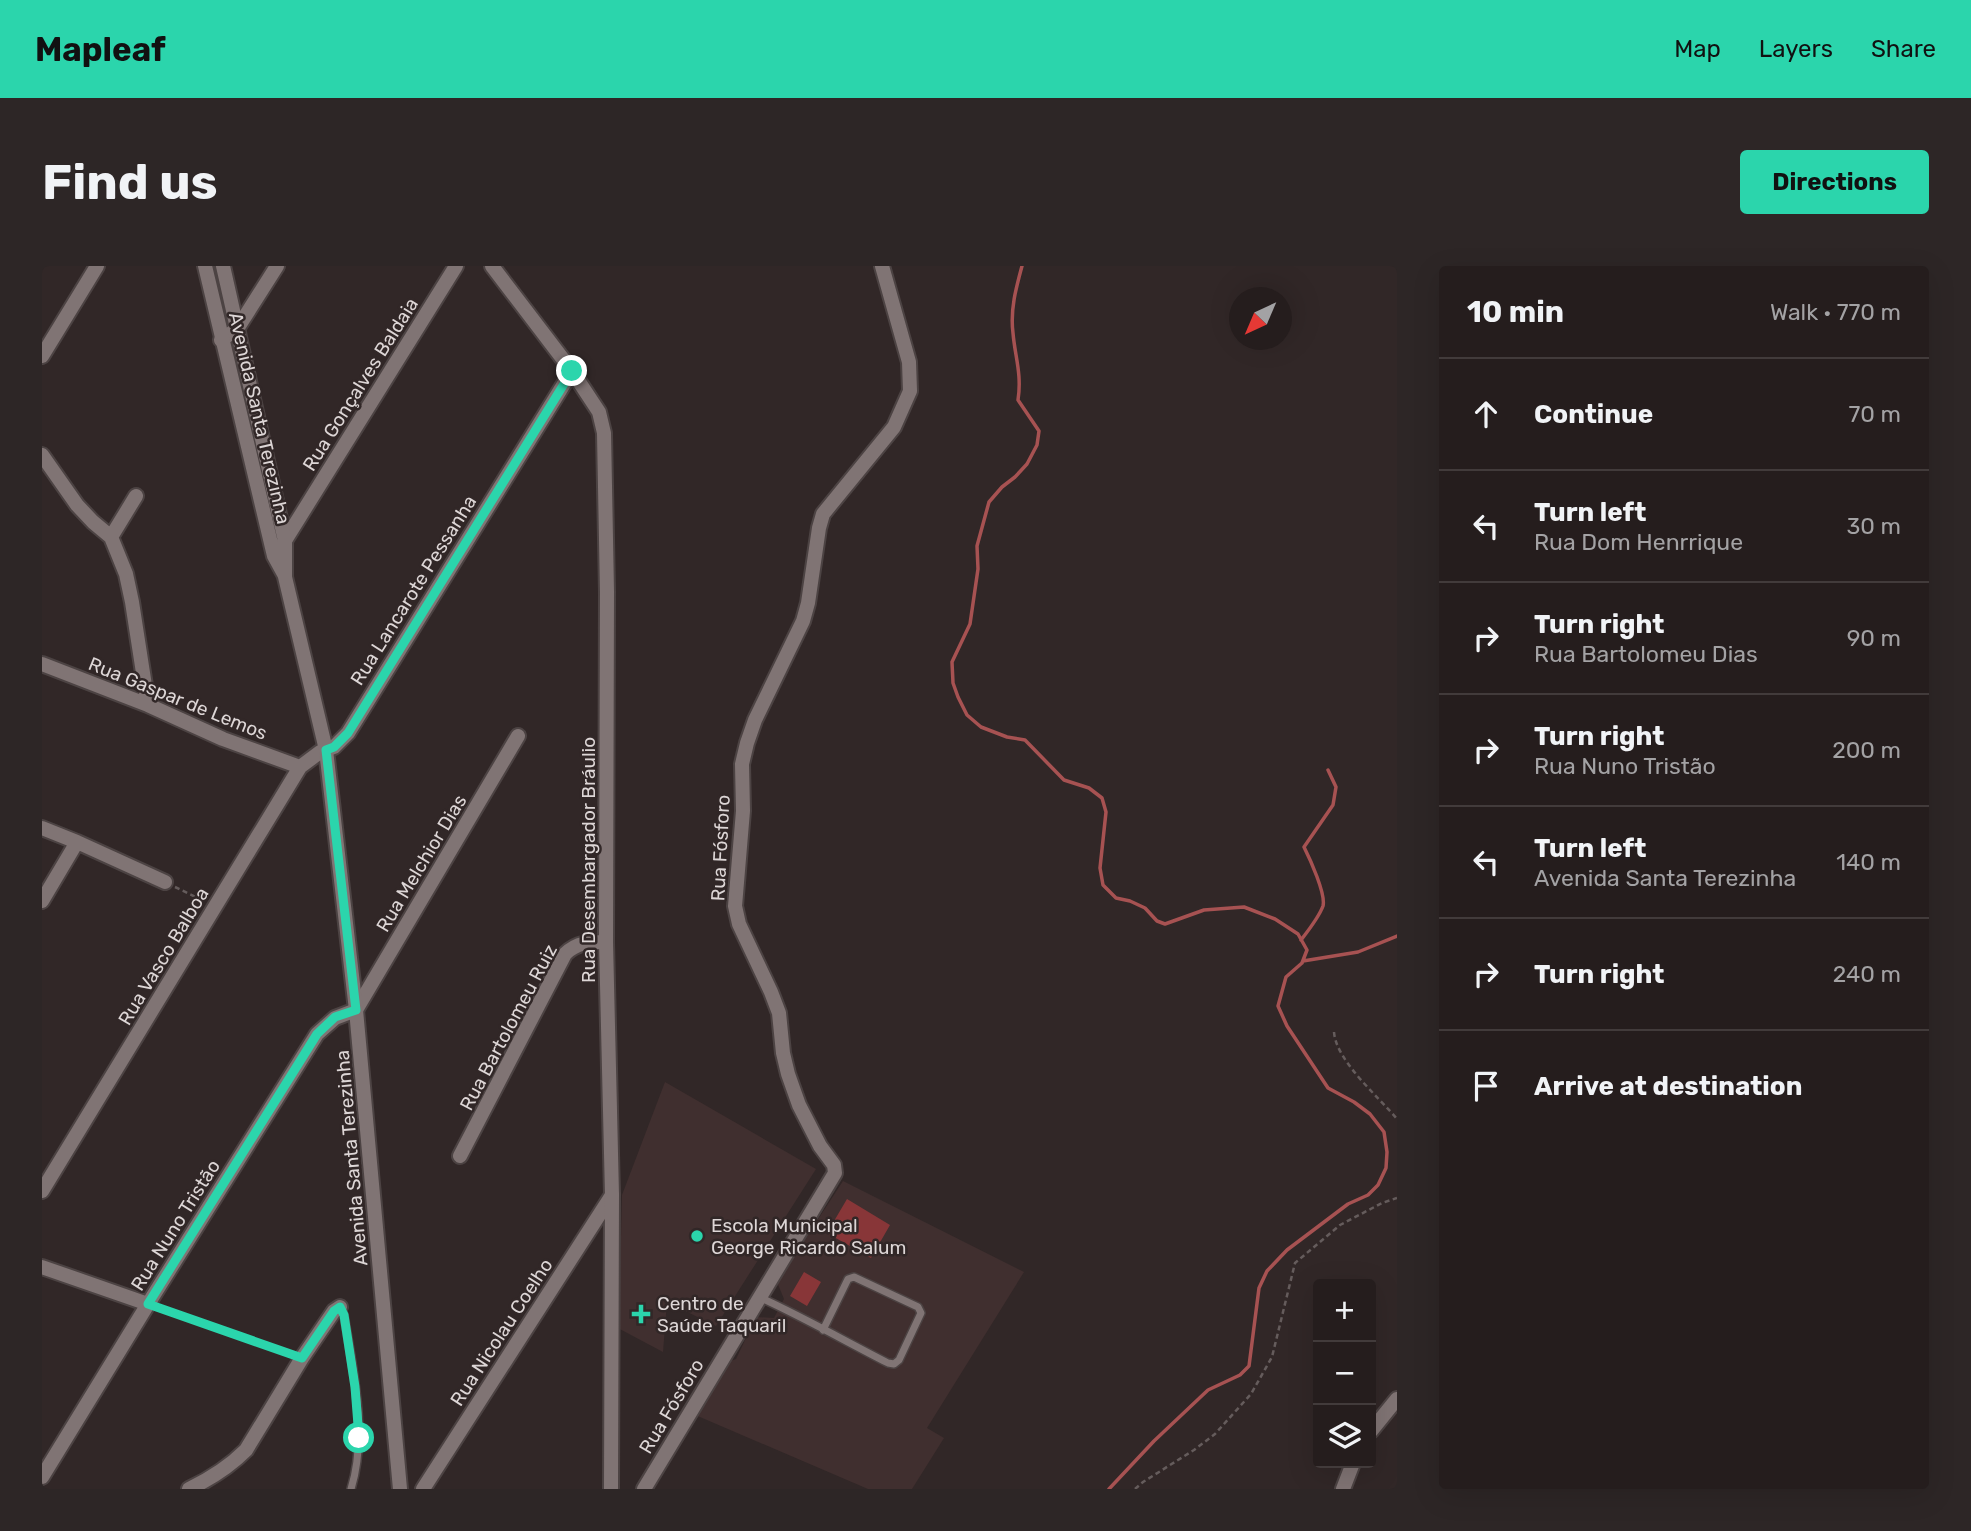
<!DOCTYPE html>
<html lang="en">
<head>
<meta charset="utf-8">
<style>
  body { margin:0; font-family:Rubik,sans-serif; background:#2d2626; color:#f1f3f6 }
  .controls { position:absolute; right:21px; bottom:21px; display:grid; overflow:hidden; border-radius:7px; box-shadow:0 7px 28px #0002 }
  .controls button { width:63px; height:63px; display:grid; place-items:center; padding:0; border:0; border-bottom:2px solid #423b3b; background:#251d1d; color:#f1f3f6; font:35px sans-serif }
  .compass { position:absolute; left:1187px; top:21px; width:63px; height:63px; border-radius:50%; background:#251d1d; box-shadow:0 7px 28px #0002; rotate:224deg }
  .stop { position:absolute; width:21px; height:21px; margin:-16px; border:5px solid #2bd5ac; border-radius:50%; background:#fff }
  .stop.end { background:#2bd5ac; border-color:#fff; box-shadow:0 2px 7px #0008 }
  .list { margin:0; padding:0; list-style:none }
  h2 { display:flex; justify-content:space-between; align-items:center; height:91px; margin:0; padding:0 28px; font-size:30px }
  h2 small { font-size:23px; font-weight:400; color:#a3a2a4 }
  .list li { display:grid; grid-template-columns:46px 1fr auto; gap:21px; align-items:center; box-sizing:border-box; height:112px; padding:0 28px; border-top:2px solid #423b3b }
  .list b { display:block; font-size:26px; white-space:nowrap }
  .list p { margin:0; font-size:23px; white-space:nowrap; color:#a3a2a4 }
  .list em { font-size:23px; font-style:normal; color:#a3a2a4 }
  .icon { flex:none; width:38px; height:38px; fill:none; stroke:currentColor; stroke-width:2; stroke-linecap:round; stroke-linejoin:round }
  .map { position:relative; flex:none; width:1355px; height:1223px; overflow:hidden; border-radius:7px }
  header { display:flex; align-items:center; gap:42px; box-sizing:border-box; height:98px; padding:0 35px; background:#2bd5ac; color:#111 }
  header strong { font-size:33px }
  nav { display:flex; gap:38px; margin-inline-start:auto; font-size:24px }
  .intro { display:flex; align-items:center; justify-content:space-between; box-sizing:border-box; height:168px; padding:0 42px }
  h1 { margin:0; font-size:49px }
  .button { padding:18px 32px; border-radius:7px; background:#2bd5ac; color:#111; font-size:24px; font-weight:700 }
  main { display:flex; gap:42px; padding:0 42px }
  aside { flex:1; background:#251d1d; border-radius:7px; box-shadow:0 7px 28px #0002 }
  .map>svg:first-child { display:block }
  .built { fill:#402f2f }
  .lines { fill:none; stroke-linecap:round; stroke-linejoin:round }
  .stream { stroke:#a75252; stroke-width:3.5 }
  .building { fill:#883638 }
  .service-casing { stroke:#4c4343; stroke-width:10 }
  .minor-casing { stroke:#4c4343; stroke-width:18 }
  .tertiary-casing { stroke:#4c4343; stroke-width:18 }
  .path { stroke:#655c5c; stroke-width:2.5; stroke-dasharray:5 3.5; stroke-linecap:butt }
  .service { stroke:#807474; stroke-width:7 }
  .minor { stroke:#807474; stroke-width:14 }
  .tertiary { stroke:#807474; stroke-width:14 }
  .route { stroke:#2bd5ac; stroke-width:9 }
  .poi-dot { fill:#2bd5ac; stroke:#312727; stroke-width:2.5 }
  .labels { text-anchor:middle; stroke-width:5; stroke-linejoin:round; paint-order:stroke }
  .street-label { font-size:19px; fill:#ddd6d6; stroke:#312727 }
  .poi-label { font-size:19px; fill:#ddd6d6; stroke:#312727; text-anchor:start }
</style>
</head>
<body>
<header>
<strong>Mapleaf</strong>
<nav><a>Map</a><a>Layers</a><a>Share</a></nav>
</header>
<div class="intro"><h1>Find us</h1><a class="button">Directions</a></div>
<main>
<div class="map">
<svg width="1355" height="1223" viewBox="0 0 1355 1223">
  <rect width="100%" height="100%" fill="#312727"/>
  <path class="built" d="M623 816 774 903 674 1060 625 1036 621 1086 574 1061 578 1012 580 929Z
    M801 915 982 1006 885 1162 902 1172 870 1223H826L651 1148 683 1097 694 1093 714 1051 732 1052 742 1033 735 1016Z"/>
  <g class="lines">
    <path class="stream" d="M980 0C974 22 968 44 971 67 973 91 980 108 976 134L997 165 995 179 985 198 973 211 960 221 947 236 935 280 936 303 928 358 910 396 911 417 916 431 925 449 939 461 965 471 983 474 1022 514 1047 522 1060 532 1064 546 1058 602 1061 619 1074 632 1088 635 1103 642 1115 655 1123 658 1162 644 1202 641 1233 653 1256 668 1265 684 1260 697 1244 711 1236 740 1245 760 1286 822 1312 836 1328 848 1342 866 1345 886 1344 902 1336 919 1326 929 1306 938 1245 984 1225 1005 1217 1022 1207 1100 1198 1109 1166 1124 1112 1175 1067 1223
      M1259 674C1266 665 1277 651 1281 640 1284 628 1268 593 1262 581L1291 539 1294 521 1286 504
      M1261 695 1316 686 1355 670"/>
  </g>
  <path class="building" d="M805 933 848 959 829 992 785 967Z
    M762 1006 779 1016 765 1040 748 1030Z"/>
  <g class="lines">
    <defs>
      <path id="service" d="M717 1031C761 1051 803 1075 846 1097L852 1098 857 1094 879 1047 876 1041 812 1011 806 1013 781 1064
        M298 1041 302 1049C311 1105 326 1168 309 1223"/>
      <path id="minor" d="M179 74 195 63 235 0
        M0 90 55 0
        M0 189 35 239 51 256 69 271 84 308 90 336 106 439
        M69 271 94 230
        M239 281 414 0
        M0 398 106 439 181 473 258 501
        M0 562 35 576 123 616
        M0 635 35 576
        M418 890 523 688C535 676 548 676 564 676
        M0 925 258 501 278 486 292 481 306 467 530 105
        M0 1001 106 1038
        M0 1211 106 1038 275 768 293 752 314 744 476 470
        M147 1223C168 1213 187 1201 204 1184L260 1092 292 1045 298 1041
        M381 1223 570 929
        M602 1223 793 907 792 899 778 880 757 839 746 808 741 787 737 747 729 726 697 658 693 640 701 545 700 498 705 477 713 454 761 355 766 337 777 262 781 248 852 161 868 125 867 96 840 0"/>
      <path id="tertiary" d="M163 0 232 290 243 310
        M181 0 243 275V311L284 484 314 744 358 1223
        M450 0 530 105 557 146 562 167 565 326 564 676 570 929 569 1223
        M1329 1165 1355 1133
        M1301 1223 1311 1197"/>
    </defs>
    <use href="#service" class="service-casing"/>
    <use href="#minor" class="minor-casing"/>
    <use href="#tertiary" class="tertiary-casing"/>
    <path class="path" d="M133 621 162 635
      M1292 766C1294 795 1337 831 1355 853
      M119 1043 248 1088
      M1093 1223 1101 1216 1152 1184 1173 1168 1209 1128 1230 1091 1253 997 1298 959 1340 937 1355 932"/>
    <use href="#service" class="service"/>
    <use href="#minor" class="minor"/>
    <use href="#tertiary" class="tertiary"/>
  </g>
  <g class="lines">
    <path class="route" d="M317 1172 313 1121 302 1049 298 1041 292 1045 260 1092 106 1038 275 768 293 751 314 744 284 484 292 481 306 467 530 105"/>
  </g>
  <g class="poi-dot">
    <circle cx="655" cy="970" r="7"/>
    <path d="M595.5 1037.5h7v7h7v7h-7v7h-7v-7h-7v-7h7z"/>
  </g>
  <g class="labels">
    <g class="street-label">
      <text transform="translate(318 118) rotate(-58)" y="7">Rua Gonçalves Baldaia</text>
      <text transform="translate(218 152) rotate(77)" y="7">Avenida Santa Terezinha</text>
      <text transform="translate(371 324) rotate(-58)" y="7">Rua Lancarote Pessanha</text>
      <text transform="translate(136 432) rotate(22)" y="7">Rua Gaspar de Lemos</text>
      <text transform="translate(678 582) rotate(-87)" y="7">Rua Fósforo</text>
      <text transform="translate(546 594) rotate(-90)" y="7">Rua Desembargador Bráulio</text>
      <text transform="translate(379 597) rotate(-59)" y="7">Rua Melchior Dias</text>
      <text transform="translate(121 690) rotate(-59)" y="7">Rua Vasco Balboa</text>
      <text transform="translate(466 761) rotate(-62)" y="7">Rua Bartolomeu Ruiz</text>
      <text transform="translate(309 892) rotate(-95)" y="7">Avenida Santa Terezinha</text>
      <text transform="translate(133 959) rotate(-58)" y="7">Rua Nuno Tristão</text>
      <text transform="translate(459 1066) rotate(-57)" y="7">Rua Nicolau Coelho</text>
      <text transform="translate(629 1140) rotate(-59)" y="7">Rua Fósforo</text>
    </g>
    <g class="poi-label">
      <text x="669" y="966">Escola Municipal<tspan x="669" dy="22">George Ricardo Salum</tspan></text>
      <text x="615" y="1044">Centro de<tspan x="615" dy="22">Saúde Taquaril</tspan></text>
    </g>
  </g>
</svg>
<div class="controls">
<button>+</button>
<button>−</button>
<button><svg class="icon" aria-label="layers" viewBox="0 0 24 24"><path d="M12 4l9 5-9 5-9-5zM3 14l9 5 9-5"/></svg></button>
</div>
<svg class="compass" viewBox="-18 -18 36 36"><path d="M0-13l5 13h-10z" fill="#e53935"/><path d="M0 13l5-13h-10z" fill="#a3a2a4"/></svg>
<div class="stop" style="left:317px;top:1172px"></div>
<div class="stop end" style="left:530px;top:105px"></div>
</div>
<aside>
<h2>10 min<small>Walk · 770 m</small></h2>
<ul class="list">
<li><svg class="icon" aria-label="ahead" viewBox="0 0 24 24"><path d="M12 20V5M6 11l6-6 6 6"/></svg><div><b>Continue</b></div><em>70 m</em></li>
<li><svg class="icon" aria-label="left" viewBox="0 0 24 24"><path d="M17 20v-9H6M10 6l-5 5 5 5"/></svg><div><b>Turn left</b><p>Rua Dom Henrrique</p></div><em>30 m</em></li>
<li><svg class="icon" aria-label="right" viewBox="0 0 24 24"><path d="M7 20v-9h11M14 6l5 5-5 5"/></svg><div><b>Turn right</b><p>Rua Bartolomeu Dias</p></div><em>90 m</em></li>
<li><svg class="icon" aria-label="right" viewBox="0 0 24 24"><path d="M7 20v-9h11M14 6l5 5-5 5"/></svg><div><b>Turn right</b><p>Rua Nuno Tristão</p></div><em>200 m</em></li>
<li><svg class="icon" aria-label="left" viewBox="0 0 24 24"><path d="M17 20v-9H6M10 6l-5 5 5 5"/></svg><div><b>Turn left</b><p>Avenida Santa Terezinha</p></div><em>140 m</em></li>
<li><svg class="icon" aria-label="right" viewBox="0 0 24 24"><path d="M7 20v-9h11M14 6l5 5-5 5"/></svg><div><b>Turn right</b></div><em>240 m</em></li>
<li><svg class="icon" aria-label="arrive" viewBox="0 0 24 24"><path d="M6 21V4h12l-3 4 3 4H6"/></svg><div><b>Arrive at destination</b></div></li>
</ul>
</aside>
</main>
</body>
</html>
